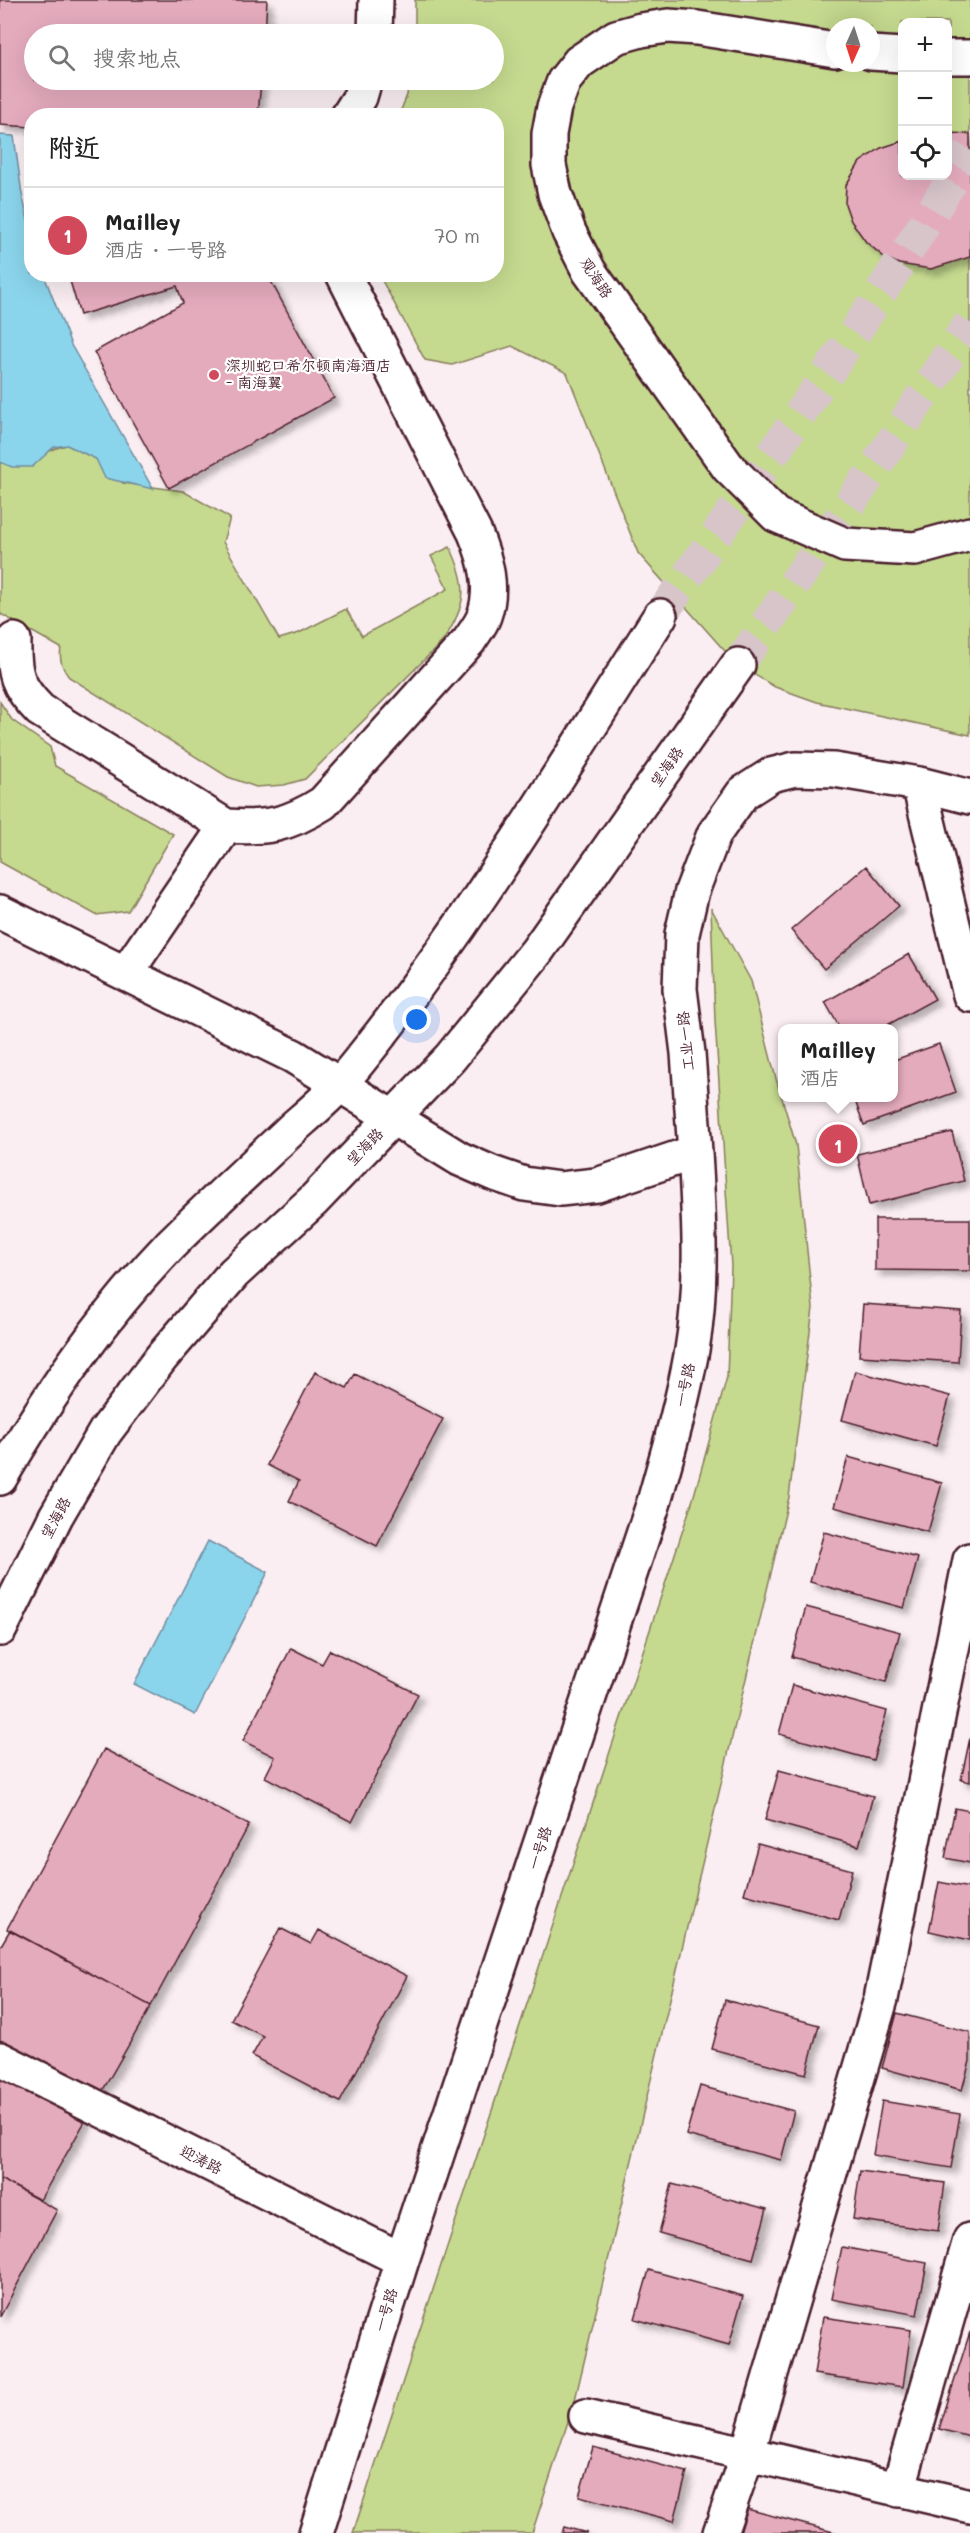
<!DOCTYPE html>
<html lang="zh">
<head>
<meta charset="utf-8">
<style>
  body { margin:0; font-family:Mali,"LXGW WenKai TC",sans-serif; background:#f2f2f2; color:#222 }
  .controls { position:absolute; right:18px; top:18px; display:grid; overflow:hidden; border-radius:12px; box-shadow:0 6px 24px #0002 }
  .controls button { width:54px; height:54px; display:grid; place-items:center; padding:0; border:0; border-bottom:2px solid #e0e0e0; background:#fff; color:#222; font:30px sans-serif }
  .compass { position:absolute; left:826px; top:18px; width:54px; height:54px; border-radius:50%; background:#fff; box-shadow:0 6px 24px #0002; rotate:183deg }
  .you { position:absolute; left:417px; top:1020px; width:21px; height:21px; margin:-15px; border:4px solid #fff; border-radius:50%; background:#1a73e8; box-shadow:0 0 0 9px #1a73e833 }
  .badge { display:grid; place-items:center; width:39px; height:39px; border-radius:50%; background:#d1495b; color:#fff; font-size:20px; font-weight:700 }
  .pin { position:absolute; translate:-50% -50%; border:3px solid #fff; box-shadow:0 2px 6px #0006 }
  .popup { position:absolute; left:778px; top:1024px; width:120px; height:78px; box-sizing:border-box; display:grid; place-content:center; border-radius:12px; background:#fff; filter:drop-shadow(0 2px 4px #0005); font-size:20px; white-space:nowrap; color:#767676 }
  .popup b { font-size:22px; color:#222 }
  .popup::after { content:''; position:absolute; left:50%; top:100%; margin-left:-12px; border:12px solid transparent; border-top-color:#fff }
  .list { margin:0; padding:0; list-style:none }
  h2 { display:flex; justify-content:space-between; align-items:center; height:78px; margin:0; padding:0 24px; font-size:26px }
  h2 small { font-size:20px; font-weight:400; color:#767676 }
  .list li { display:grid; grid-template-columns:39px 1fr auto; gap:18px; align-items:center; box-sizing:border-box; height:96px; padding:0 24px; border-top:2px solid #e0e0e0 }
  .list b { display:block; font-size:22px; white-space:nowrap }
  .list p { margin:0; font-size:20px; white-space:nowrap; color:#767676 }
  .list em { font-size:20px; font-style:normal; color:#767676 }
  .icon { flex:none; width:33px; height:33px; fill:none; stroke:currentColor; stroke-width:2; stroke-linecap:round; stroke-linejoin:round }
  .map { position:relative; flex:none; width:970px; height:2533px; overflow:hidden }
  .search { position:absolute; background:#fff; box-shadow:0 6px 24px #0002; left:24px; top:24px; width:480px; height:66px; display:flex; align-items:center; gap:15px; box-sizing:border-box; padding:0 21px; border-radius:33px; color:#767676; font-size:22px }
  .panel { position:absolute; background:#fff; box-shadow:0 6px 24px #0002; left:24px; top:108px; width:480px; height:174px; border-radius:24px }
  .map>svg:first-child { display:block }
  .green { fill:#c5da8f; stroke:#887c5d; stroke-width:1.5; fill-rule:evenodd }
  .water { fill:#8bd5ec; stroke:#718c9f; stroke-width:1.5 }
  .building { fill:#e4abbd; stroke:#4a1f2b; stroke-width:1.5; filter:url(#shadow) }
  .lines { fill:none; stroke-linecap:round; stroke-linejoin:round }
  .major-tunnel { stroke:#d7c5ca; stroke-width:33; stroke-dasharray:33 16; stroke-linecap:butt }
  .minor-casing { stroke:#4a1f2b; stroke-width:38 }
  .major-casing { stroke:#4a1f2b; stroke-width:38 }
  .minor { stroke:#fff; stroke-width:33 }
  .major { stroke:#fff; stroke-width:33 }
  .poi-dot { fill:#d1495b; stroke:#fff; stroke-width:2 }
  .labels { text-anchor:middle; stroke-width:4.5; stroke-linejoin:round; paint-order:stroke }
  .street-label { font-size:15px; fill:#4a1f2b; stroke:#fff }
  .poi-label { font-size:15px; fill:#4a1f2b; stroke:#fff; text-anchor:start }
</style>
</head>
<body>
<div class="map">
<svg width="970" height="2533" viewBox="0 0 970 2533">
  <defs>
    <filter id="shadow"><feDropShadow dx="5.5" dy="5.5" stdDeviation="3" flood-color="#0004"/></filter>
  </defs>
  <rect width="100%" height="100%" fill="#faeef2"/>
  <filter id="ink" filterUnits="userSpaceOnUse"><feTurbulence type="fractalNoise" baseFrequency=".0167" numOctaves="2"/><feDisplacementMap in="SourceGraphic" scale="12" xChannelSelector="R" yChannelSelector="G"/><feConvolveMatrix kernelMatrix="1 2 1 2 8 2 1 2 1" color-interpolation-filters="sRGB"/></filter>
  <g filter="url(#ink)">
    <path class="green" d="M415 0H970V735L817 702 775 687 745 669 723 649 638 553 567 373 512 346 452 365 425 360 379 275 496 274V116L399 115 407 95 409 80H494V34H415ZM902 22H948V176H902ZM835 27H871V63H835Z
      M67 445 96 459 123 483 183 491 230 518 223 542 279 639 299 633 346 609 362 636 448 589 431 556 450 547C469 586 467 605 443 641L305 779 284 785 256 787 228 777 69 677C62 668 59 660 61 648L1 614 0 617V462C28 472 42 449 67 445Z
      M0 702 12 720 50 747 55 766 173 834 128 911 96 915 0 862Z
      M711 908 751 981 775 1075 796 1145 813 1308 789 1497 575 2400 532 2533H353L693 1499 727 1377 731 1266 715 1021Z"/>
    <path class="water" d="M0 135 14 136 22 194 31 233 32 274 44 275 71 345 153 489 105 478 96 459 67 445 54 447 32 467H12L0 462Z
      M208 1541 268 1572 195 1715 134 1684Z"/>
    <path class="building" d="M0 0H267L265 34H34V80H261L258 116H32V127L0 125Z
      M948 133 970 134V257L931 269 899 264 884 257 866 242 851 221 845 204 846 185 860 162 881 148 902 141V176H948Z
      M68 274H267L334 398 169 488 94 352 183 303 177 286 80 315Z
      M866 866 899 906 824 969 791 930Z
      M909 954 935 999 882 1028H840L825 1002Z
      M939 1044 956 1092 864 1125 854 1098H894V1060Z
      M952 1132 964 1181 869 1205 857 1154Z
      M875 1219H970V1271L875 1270Z
      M863 1304 961 1311 958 1362 859 1356Z
      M855 1371 950 1396 936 1446 842 1420Z
      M315 1372 347 1388 355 1374 443 1419 377 1546 289 1501 299 1481 267 1465Z
      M848 1457 942 1483 928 1532 834 1507Z
      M824 1532 918 1558 904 1608 810 1582Z
      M806 1607 900 1632 886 1682 792 1657Z
      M291 1648 322 1664 330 1650 418 1694 352 1822 265 1777 275 1757 243 1741Z
      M792 1685 887 1711 873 1760 779 1734Z
      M970 1738V1782L961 1780Z
      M104 1749 249 1825 151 2006 7 1929Z
      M779 1770 873 1796 859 1846 765 1820Z
      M955 1808 970 1811V1863L945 1858Z
      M758 1844 852 1870 839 1920 744 1894Z
      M939 1882 970 1888V1940L929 1931Z
      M280 1928 311 1944 319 1930 407 1976 340 2102 252 2056 263 2036 231 2020Z
      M10 1930 151 2006 40 2200 0 2179V1947Z
      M725 2000 819 2025 806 2074 712 2049Z
      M897 2013 970 2032V2061L962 2090 882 2068Z
      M700 2086 794 2111 781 2160 686 2135Z
      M882 2101 960 2114 951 2168 873 2155Z
      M860 2171 945 2183 938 2231 853 2219Z
      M0 2179 57 2210 0 2317Z
      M672 2184 767 2209 753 2259 659 2233Z
      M842 2247 927 2263 917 2315 831 2299Z
      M649 2270 743 2296 729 2345 635 2319Z
      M823 2317 911 2330 903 2387 814 2374Z
      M970 2332V2437L939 2429Z
      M593 2447 687 2472 674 2521 579 2496Z
      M747 2509 837 2533H740Z
      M564 2527 587 2533H562Z"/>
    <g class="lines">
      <path class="major-tunnel" d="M660 616C767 463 874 310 970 150
        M738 665 880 460 970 323"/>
      <defs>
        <path id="minor" d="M375 34 376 0
          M835 50 697 28 668 26 641 30 616 37 579 62 564 81 554 107 549 134V165L555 194 569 232 589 271 728 467 776 515 845 545 915 549 970 534
          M871 53 902 55
          M948 57H970
          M348 116 360 97 365 80
          M14 640C13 673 17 687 40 710L226 826
          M919 784 970 995
          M0 912 293 1056 460 1159 492 1173 524 1184 560 1189 597 1185 695 1152 688 1053 680 989 682 934 692 891 714 834 743 793 771 775 795 769 834 770 919 784 970 797
          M126 973 226 826C267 829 288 825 323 803L469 641C474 633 481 625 484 616 494 588 486 560 475 533L343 274
          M0 2059 402 2260
          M586 2416 970 2506
          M898 2490 970 2240
          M316 2533 402 2260 654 1502C668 1452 683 1401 692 1350 703 1285 699 1218 695 1152
          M720 2533 747 2455 881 1999 970 1560"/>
        <path id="major" d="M0 1478C51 1392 102 1316 171 1244 211 1204 253 1166 294 1127 310 1113 328 1098 342 1082 462 938 559 774 660 616
          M0 1629 56 1516 105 1432 161 1358 234 1273 313 1201 450 1058 537 951 738 665"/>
      </defs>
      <use href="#minor" class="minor-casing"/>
      <use href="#major" class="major-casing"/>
      <use href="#minor" class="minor"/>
      <use href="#major" class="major"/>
    </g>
  </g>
  <circle class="poi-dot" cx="214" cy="375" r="6"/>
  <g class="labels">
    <g class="street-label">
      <text transform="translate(596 278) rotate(57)" y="5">观海路</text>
      <text transform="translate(667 767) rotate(-55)" y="5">望海路</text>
      <text transform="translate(686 1041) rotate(-96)" y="5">工业一路</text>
      <text transform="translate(365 1147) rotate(-46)" y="5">望海路</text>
      <text transform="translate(685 1385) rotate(-78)" y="5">一号路</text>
      <text transform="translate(56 1518) rotate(-62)" y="5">望海路</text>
      <text transform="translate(540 1848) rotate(-72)" y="5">一号路</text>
      <text transform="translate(201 2160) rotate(27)" y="5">迎涛路</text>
      <text transform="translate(386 2310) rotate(-73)" y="5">一号路</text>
    </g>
    <g class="poi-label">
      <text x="226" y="371">深圳蛇口希尔顿南海酒店<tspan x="226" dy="17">- 南海翼</tspan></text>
    </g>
  </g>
</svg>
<div class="controls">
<button>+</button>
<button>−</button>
<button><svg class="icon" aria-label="locate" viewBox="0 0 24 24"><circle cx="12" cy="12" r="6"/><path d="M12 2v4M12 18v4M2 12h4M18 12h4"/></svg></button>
</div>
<svg class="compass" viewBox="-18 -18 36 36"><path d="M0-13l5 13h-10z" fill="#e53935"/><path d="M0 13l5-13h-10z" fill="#767676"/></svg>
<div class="you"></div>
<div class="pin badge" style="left:838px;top:1144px">1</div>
<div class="popup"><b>Mailley</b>酒店</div>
<div class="search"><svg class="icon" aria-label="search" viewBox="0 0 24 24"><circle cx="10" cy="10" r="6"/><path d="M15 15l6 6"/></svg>搜索地点</div>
<section class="panel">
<h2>附近<small></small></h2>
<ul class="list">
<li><span class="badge">1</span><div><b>Mailley</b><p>酒店 · 一号路</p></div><em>70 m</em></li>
</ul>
</section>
</div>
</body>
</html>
